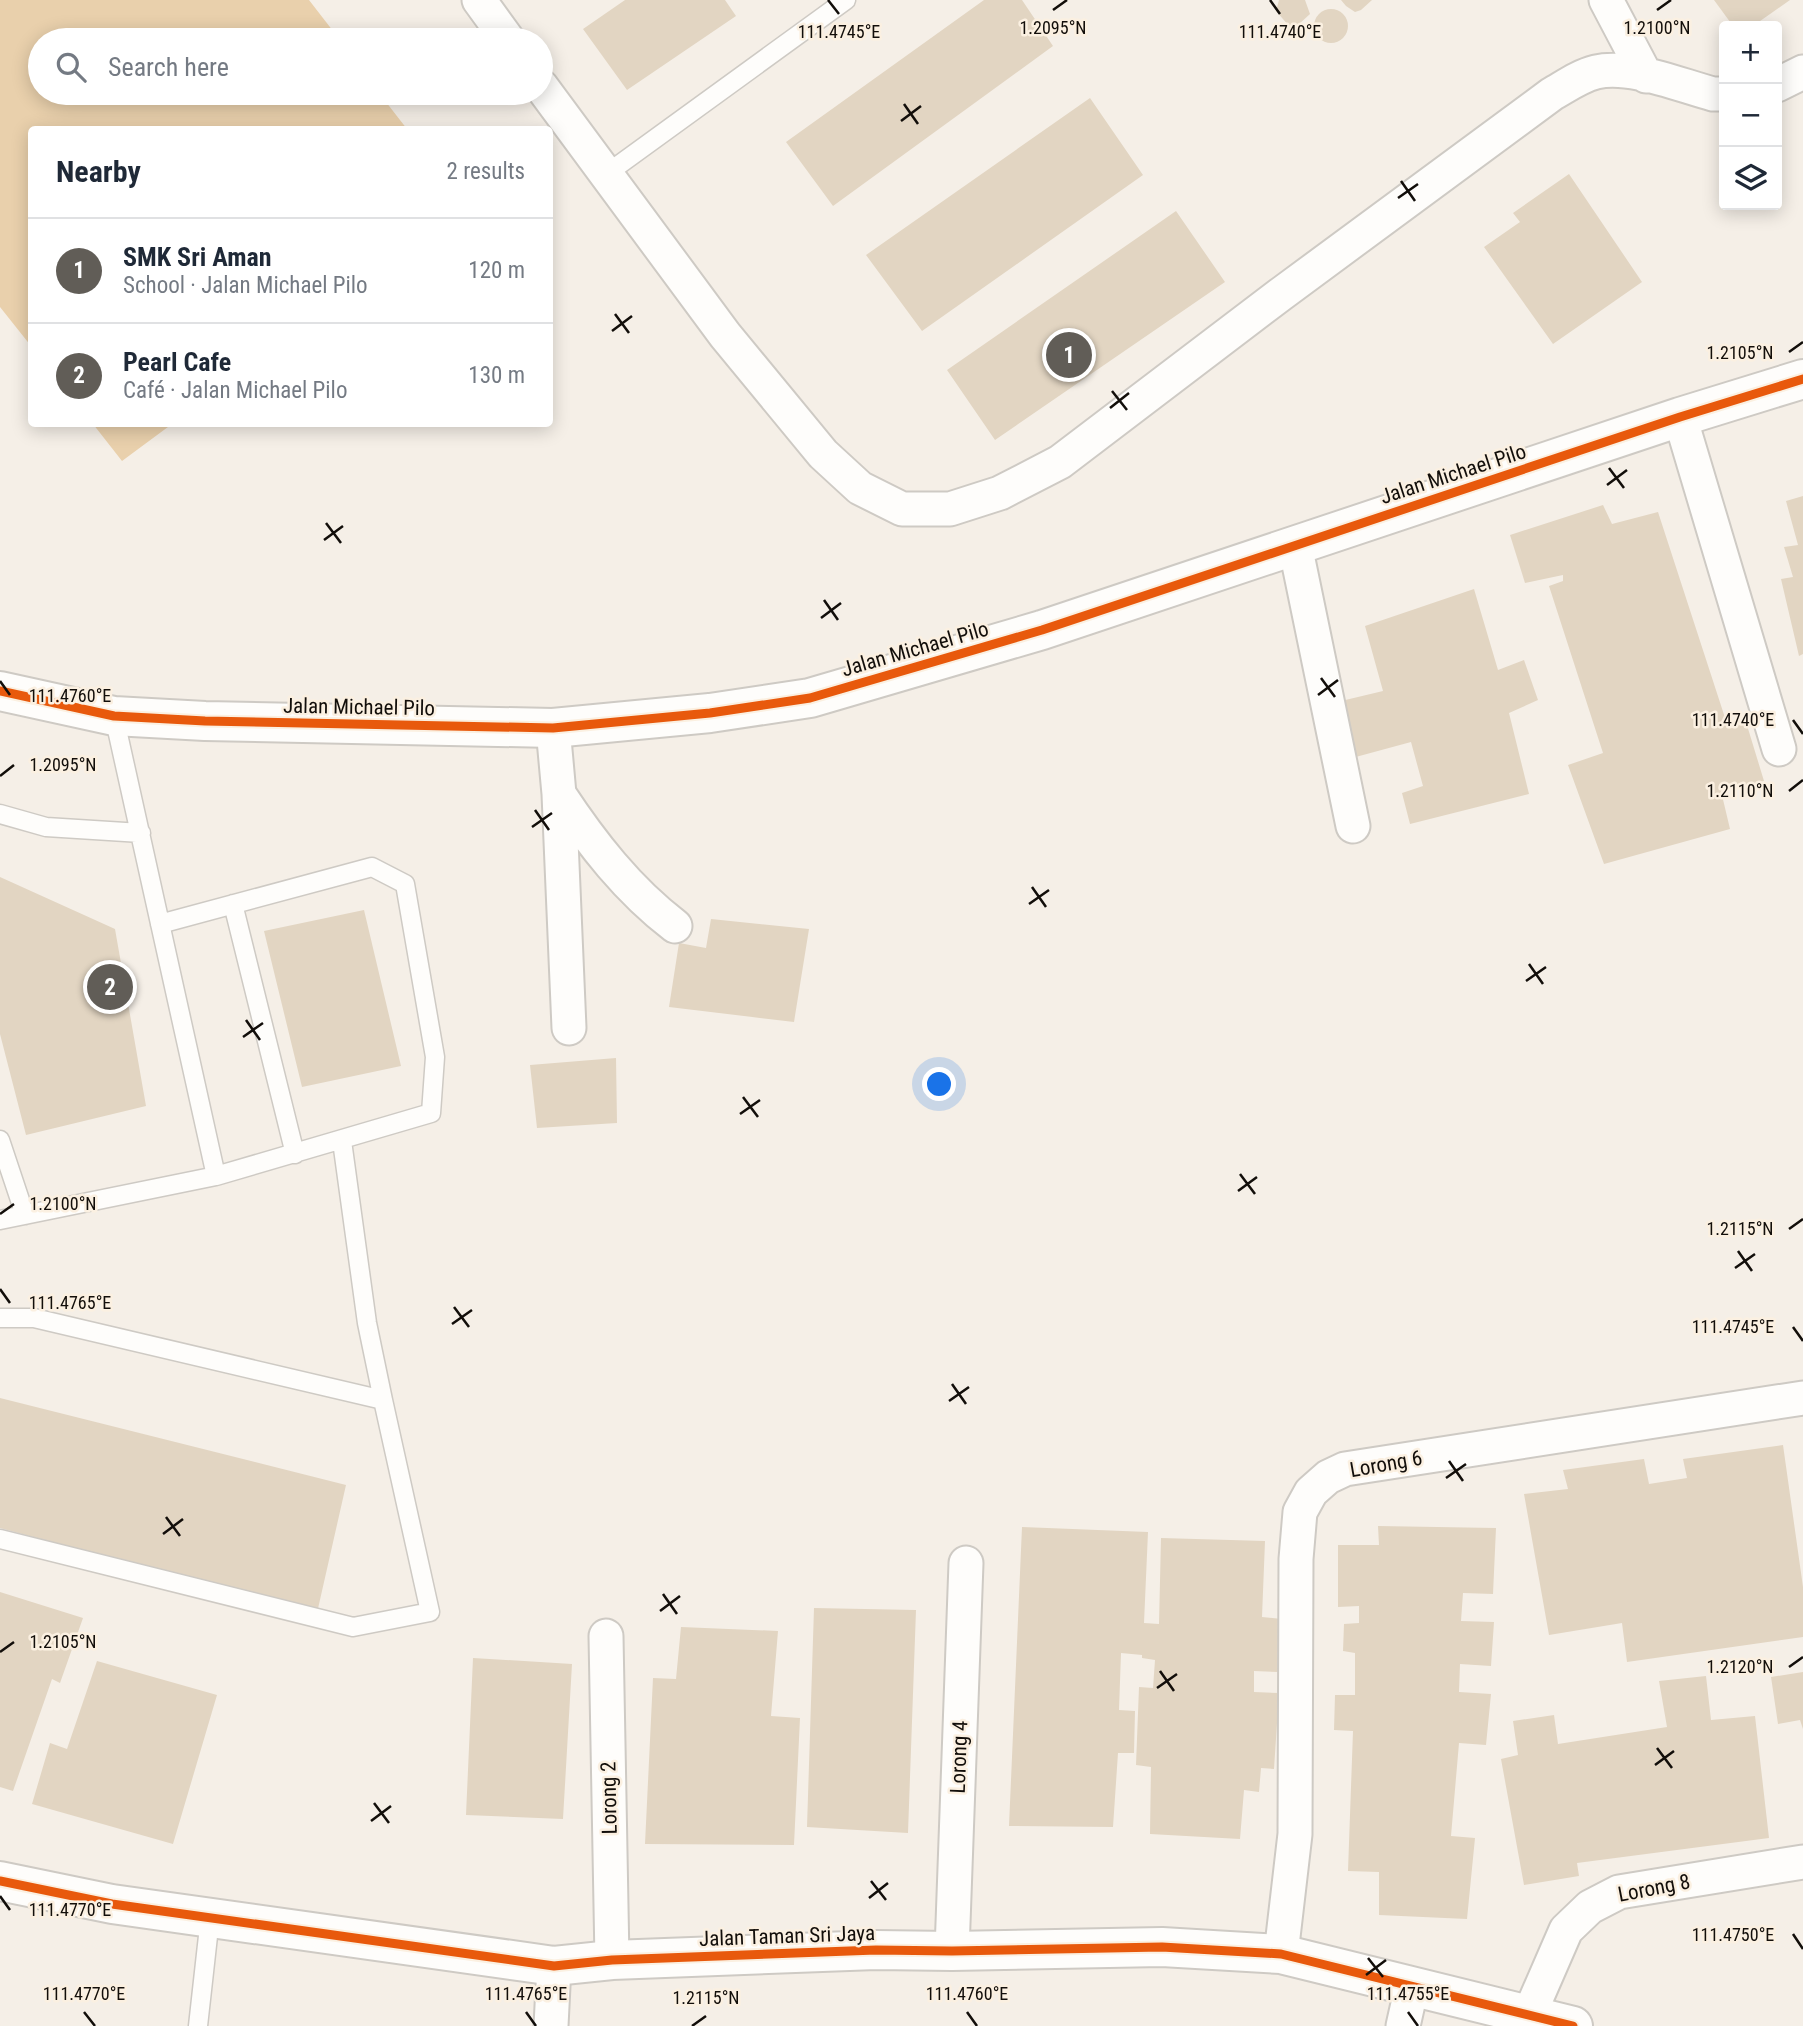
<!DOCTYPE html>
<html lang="en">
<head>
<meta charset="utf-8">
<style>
  body { margin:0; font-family:"Roboto Condensed",sans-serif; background:#f2f2f3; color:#1f2937 }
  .controls { position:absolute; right:21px; top:21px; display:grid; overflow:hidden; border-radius:7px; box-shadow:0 4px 18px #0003 }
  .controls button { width:63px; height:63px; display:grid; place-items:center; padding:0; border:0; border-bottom:2px solid #e0e1e3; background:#fff; color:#1f2937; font:35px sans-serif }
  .you { position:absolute; left:940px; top:1085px; width:24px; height:24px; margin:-18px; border:5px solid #fff; border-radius:50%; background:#1a73e8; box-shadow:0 0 0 10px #1a73e833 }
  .badge { display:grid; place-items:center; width:46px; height:46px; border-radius:50%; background:#615d57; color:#fff; font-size:23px; font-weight:700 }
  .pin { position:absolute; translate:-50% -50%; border:4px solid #fff; box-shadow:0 2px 7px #0006 }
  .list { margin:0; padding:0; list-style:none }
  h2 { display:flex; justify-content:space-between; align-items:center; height:91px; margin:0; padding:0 28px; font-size:30px }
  h2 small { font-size:23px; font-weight:400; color:#747a83 }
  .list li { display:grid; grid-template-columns:46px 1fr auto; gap:21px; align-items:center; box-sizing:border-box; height:105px; padding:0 28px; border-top:2px solid #e0e1e3 }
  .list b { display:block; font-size:26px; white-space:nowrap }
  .list p { margin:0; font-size:23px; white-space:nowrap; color:#747a83 }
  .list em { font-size:23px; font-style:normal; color:#747a83 }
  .icon { flex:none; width:38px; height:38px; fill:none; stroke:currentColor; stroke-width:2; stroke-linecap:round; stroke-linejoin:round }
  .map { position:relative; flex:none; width:1803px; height:2026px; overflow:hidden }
  .search { position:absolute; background:#fff; box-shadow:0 4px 18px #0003; left:28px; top:28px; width:525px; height:77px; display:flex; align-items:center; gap:18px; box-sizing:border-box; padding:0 24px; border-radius:38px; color:#747a83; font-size:26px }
  .panel { position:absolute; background:#fff; box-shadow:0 4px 18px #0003; left:28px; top:126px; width:525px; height:301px; border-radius:7px }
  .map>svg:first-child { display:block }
  .green { fill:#e9d0ac }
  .building { fill:#e2d5c2 }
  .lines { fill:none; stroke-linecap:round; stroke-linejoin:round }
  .service-casing { stroke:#cecac4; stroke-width:21 }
  .minor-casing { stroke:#cecac4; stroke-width:37 }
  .tertiary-casing { stroke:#cecac4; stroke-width:42 }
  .service { stroke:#fefdfb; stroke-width:18 }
  .minor { stroke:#fefdfb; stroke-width:33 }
  .tertiary { stroke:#fefdfb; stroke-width:38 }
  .cycleway-casing { stroke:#fbf0e1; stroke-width:13 }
  .cycleway { stroke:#e8590c; stroke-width:9 }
  .ticks { fill:none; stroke:#120e0a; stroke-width:2.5 }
  .labels { text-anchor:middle; stroke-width:5; stroke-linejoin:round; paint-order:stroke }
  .street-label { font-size:21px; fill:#120e0a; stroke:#fbf0e1 }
  .ticks-label { font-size:18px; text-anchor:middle; fill:#120e0a; stroke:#fbf0e1; stroke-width:5; stroke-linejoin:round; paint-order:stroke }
</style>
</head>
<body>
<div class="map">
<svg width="1803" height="2026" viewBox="0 0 1803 2026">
  <rect width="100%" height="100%" fill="#f5efe7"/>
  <path class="green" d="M0 0H309L340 40H40V93H379L407 129 32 130 31 346 0 307Z
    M93 424H172L122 461Z"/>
  <path class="building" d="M625 0H725L736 16 627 90 583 29Z
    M984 0H1022L1053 46 833 206 786 142Z
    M1279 0H1305L1310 14 1298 25 1289 26 1276 11Z
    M1341 0H1372L1361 10 1355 12 1346 6Z
    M1714 0H1790L1753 26H1733Z
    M1314 26a17 17 0 1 1 34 0a17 17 0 1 1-34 0Z
    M1090 98 1143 175 922 331 866 255Z
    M1569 174 1642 282 1553 344 1484 247 1520 222 1513 213Z
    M1176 211 1225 282 995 440 947 370Z
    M1803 496V654L1799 656 1781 579 1793 577 1784 547 1798 545 1786 501Z
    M1603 505 1612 524 1658 512 1728 727 1746 722 1764 781 1721 791 1730 829 1604 864 1568 765 1603 753 1549 586 1563 581V575L1525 583 1510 535Z
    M1474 589 1498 670 1524 660 1538 700 1509 713 1529 794 1410 824 1402 793 1423 786 1411 742 1352 758 1337 702 1383 691 1365 626Z
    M0 877 115 929 146 1106 26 1135 0 1034Z
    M364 910 401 1066 302 1087 264 931Z
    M711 919 809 929 794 1022 669 1007 679 943 706 948Z
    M616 1058 617 1123 537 1128 530 1065Z
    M0 1398 346 1485 317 1613 0 1528Z
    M1783 1445 1803 1587V1637L1627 1662 1622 1623 1549 1635 1524 1494 1568 1489 1563 1470 1644 1459 1649 1484 1687 1478 1683 1459Z
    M1378 1526 1496 1528 1493 1594 1463 1593 1461 1621 1494 1622 1491 1666 1460 1664 1459 1692 1491 1694 1486 1745 1459 1743 1451 1836 1475 1838 1467 1919 1379 1915V1872L1348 1871 1353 1731 1334 1730 1335 1695H1355V1653L1343 1651 1344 1624 1359 1623V1606L1338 1607V1545H1379Z
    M1022 1527 1148 1532 1144 1623 1159 1624 1161 1538 1265 1541 1262 1617 1282 1619 1279 1672 1254 1671V1692L1279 1693 1274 1769 1261 1768 1259 1792 1244 1790 1240 1839 1150 1834 1151 1767 1136 1765 1139 1687 1153 1688 1155 1660 1142 1658V1655L1121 1653 1119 1710 1135 1711 1134 1753H1118L1113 1827 1009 1826Z
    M0 1592 83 1618 60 1683 52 1679 13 1791 0 1787Z
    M814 1608 916 1610 908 1833 807 1827Z
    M681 1627 778 1631 771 1716 800 1718 794 1845 645 1844 653 1678 676 1679Z
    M473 1658 572 1664 563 1819 466 1815Z
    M97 1661 217 1695 173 1844 32 1804 50 1743 67 1749Z
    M1803 1672V1729L1800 1720 1778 1724 1771 1677Z
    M1706 1676 1711 1720 1755 1716 1769 1838 1577 1863 1579 1876 1524 1885 1501 1759 1518 1755 1513 1721 1554 1715 1558 1744 1667 1727 1659 1681Z"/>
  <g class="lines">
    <defs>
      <path id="service" d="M605 175 846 0
        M0 814 46 827 141 833
        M233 904 295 1154
        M160 924 372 867 405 884 435 1057 431 1113 216 1176
        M0 1140 25 1215
        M342 1141 367 1323 383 1400
        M0 1220 216 1176 114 716
        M0 1318H34L383 1400 430 1612 353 1627 0 1539
        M198 2026 210 1918"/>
      <path id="minor" d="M479 0 508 40
        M1606 0 1646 76
        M1777 85 1803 72
        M541 86 725 335 823 454 860 488 902 509H950L1000 493 1060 462 1281 294 1552 94C1566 86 1580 76 1596 72 1630 64 1679 85 1713 94H1724
        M1680 417 1779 749
        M1295 545 1353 826
        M553 728 559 794 569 1028
        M559 794C592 844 628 890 675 926
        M606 1636 612 1960
        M952 1951 966 1563
        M1281 1954 1295 1834 1296 1559 1300 1512 1311 1492 1328 1477 1345 1469 1803 1398
        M1529 2015 1566 1930 1590 1907 1619 1892 1803 1862
        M551 2026 554 1966
        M1403 2026 1412 1986"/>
      <path id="tertiary" d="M0 691 114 716 205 721 553 728 710 713 810 698 1042 630 1680 417 1803 379
        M0 1881 112 1904 554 1966 612 1960 876 1950 952 1951 1162 1947 1281 1954 1573 2026"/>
    </defs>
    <use href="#service" class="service-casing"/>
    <use href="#minor" class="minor-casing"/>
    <use href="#tertiary" class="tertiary-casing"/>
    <use href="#service" class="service"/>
    <use href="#minor" class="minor"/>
    <use href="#tertiary" class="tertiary"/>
    <defs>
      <path id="cycleway" d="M0 691 114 716 205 721 553 728 710 713 810 698 1042 630 1680 417 1803 379
        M0 1881 112 1904 554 1966 612 1960 876 1950 952 1951 1162 1947 1281 1954 1573 2026"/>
    </defs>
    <use href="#cycleway" class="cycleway-casing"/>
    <use href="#cycleway" class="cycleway"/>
  </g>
  <path class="ticks" d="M828 0 839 14M1270 0 1280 14M1053 10 1067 0M1657 10 1671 0M904 104 918 124M901 121 921 106M1401 181 1415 201M1398 198 1418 184M615 314 629 333M612 331 632 316M1789 352 1803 342M1112 391 1127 410M1110 408 1129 393M1609 468 1624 488M1607 485 1627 470M326 523 341 543M324 540 343 526M824 600 838 620M821 618 841 603M1321 678 1335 697M0 681 10 695M1318 695 1338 680M1793 720 1803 734M0 776 14 765M1789 791 1803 780M535 810 549 830M532 827 552 813M1032 887 1046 907M1029 904 1049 890M1529 964 1543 984M1526 981 1546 967M246 1020 260 1040M243 1037 263 1023M743 1097 758 1117M740 1114 760 1100M1240 1174 1255 1194M1238 1191 1257 1177M0 1214 14 1204M1789 1229 1803 1219M1738 1251 1752 1271M1735 1268 1755 1254M0 1289 10 1303M454 1307 469 1327M452 1324 472 1310M1793 1327 1803 1341M952 1384 966 1404M949 1401 969 1387M1449 1461 1463 1481M1446 1478 1466 1464M166 1517 180 1536M163 1534 183 1519M663 1594 677 1614M660 1611 680 1596M0 1652 14 1642M1789 1667 1803 1657M1160 1671 1174 1691M1157 1688 1177 1674M1657 1748 1672 1768M1655 1765 1674 1751M374 1803 389 1823M371 1821 391 1806M871 1881 886 1900M0 1896 10 1910M869 1898 888 1883M1793 1934 1803 1949M1368 1958 1383 1977M1366 1975 1386 1960M84 2012 95 2026M526 2012 536 2026M967 2012 977 2026M1408 2012 1418 2026M692 2026 706 2016"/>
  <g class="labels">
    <g class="street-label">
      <text transform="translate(1453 474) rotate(-18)" y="7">Jalan Michael Pilo</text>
      <text transform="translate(915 649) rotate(-16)" y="7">Jalan Michael Pilo</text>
      <text transform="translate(359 707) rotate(1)" y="7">Jalan Michael Pilo</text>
      <text transform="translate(1386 1464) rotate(-10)" y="7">Lorong 6</text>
      <text transform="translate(959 1757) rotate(-88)" y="7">Lorong 4</text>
      <text transform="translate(609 1798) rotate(-91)" y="7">Lorong 2</text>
      <text transform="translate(1654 1888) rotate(-11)" y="7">Lorong 8</text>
      <text transform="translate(787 1936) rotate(-2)" y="7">Jalan Taman Sri Jaya</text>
    </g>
  </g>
  <g class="ticks-label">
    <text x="1053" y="34">1.2095°N</text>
    <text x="1657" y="34">1.2100°N</text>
    <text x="839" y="38">111.4745°E</text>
    <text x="1280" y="38">111.4740°E</text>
    <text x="1740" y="359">1.2105°N</text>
    <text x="70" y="702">111.4760°E</text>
    <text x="1733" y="726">111.4740°E</text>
    <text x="63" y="771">1.2095°N</text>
    <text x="1740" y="797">1.2110°N</text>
    <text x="63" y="1210">1.2100°N</text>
    <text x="1740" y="1235">1.2115°N</text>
    <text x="70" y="1309">111.4765°E</text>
    <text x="1733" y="1333">111.4745°E</text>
    <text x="63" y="1648">1.2105°N</text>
    <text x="1740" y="1673">1.2120°N</text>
    <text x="70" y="1916">111.4770°E</text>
    <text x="1733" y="1941">111.4750°E</text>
    <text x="84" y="2000">111.4770°E</text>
    <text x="526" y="2000">111.4765°E</text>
    <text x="967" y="2000">111.4760°E</text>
    <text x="1408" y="2000">111.4755°E</text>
    <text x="706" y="2004">1.2115°N</text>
  </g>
</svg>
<div class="controls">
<button>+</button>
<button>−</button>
<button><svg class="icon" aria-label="layers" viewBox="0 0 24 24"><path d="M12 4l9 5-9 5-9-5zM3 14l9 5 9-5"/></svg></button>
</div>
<div class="you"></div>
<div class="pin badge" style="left:1069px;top:355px">1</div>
<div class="pin badge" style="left:110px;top:987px">2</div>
<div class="search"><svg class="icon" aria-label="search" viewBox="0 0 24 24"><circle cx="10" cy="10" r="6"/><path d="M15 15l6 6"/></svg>Search here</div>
<section class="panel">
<h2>Nearby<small>2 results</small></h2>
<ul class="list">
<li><span class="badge">1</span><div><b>SMK Sri Aman</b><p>School · Jalan Michael Pilo</p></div><em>120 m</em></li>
<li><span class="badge">2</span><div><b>Pearl Cafe</b><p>Café · Jalan Michael Pilo</p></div><em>130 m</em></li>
</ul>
</section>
</div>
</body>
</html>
